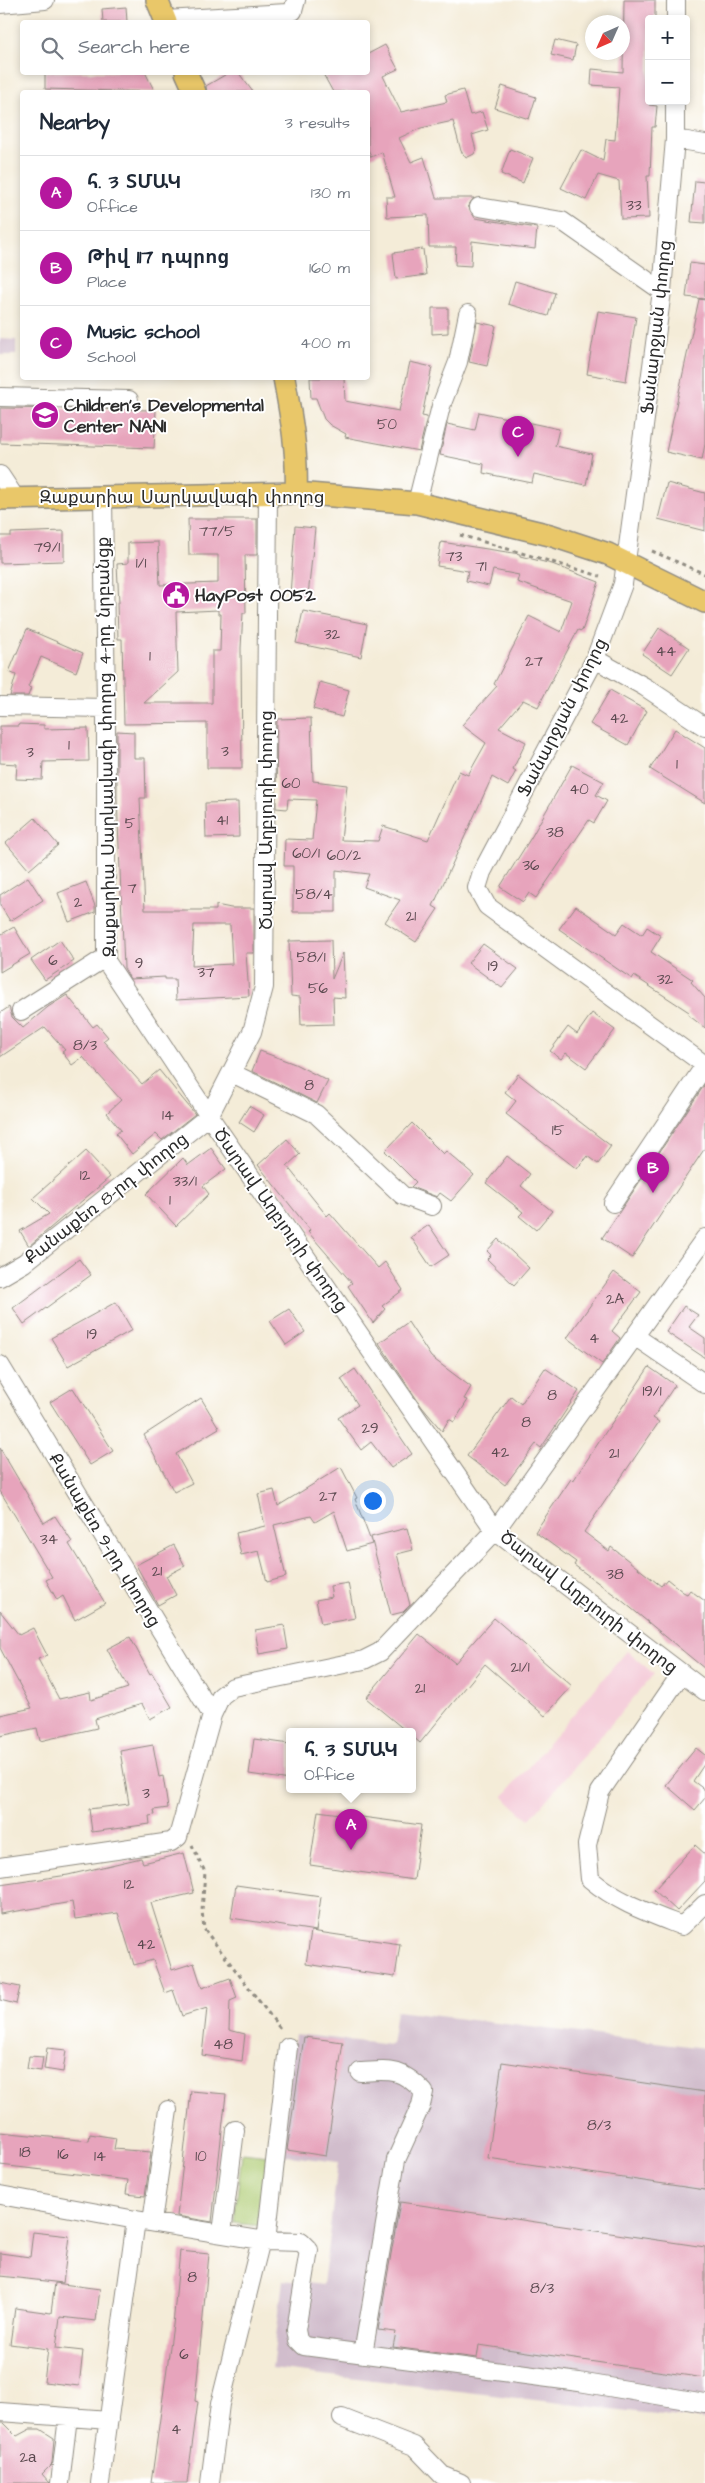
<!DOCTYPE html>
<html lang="en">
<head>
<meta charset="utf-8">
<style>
  body { margin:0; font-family:"Architects Daughter","Noto Sans Armenian",sans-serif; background:#f6f6f7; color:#1f2937 }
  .controls { position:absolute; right:15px; top:15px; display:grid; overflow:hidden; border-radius:5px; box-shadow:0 2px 8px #0003 }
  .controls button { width:45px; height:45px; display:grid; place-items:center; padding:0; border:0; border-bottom:1px solid #e0e1e3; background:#fff; color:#1f2937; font:25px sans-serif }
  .compass { position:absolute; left:585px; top:15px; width:45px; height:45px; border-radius:50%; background:#fff; box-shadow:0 2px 8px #0003; rotate:225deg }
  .you { position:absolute; left:372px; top:1500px; width:18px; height:18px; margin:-12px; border:4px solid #fff; border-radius:50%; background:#1a73e8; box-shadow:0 0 0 8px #1a73e833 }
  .badge { display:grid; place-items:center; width:32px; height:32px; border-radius:50%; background:#b5179e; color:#fff; font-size:16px; font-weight:700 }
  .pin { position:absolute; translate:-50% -41px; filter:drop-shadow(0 1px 2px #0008) }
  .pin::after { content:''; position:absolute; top:26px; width:18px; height:15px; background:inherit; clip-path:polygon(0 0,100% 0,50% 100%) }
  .popup { position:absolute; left:286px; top:1728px; width:130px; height:65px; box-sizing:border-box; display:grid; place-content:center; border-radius:5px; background:#fff; filter:drop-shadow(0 1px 4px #0005); font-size:16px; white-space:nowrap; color:#747a83 }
  .popup b { font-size:19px; color:#1f2937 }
  .popup::after { content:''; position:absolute; left:50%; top:100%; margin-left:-10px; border:10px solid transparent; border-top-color:#fff }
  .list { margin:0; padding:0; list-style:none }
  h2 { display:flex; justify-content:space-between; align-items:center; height:65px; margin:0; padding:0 20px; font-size:21px }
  h2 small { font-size:16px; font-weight:400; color:#747a83 }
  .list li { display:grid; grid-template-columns:32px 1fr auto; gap:15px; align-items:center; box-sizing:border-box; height:75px; padding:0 20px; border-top:1px solid #e0e1e3 }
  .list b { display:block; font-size:19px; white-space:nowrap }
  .list p { margin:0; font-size:16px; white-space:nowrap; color:#747a83 }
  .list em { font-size:16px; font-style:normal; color:#747a83 }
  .icon { flex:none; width:28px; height:28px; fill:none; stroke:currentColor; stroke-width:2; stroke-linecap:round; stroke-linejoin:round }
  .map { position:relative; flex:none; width:705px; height:2483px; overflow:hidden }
  .search { position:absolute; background:#fff; box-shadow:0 2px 8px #0003; left:20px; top:20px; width:350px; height:55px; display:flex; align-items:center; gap:12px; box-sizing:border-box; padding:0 18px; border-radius:5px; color:#747a83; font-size:19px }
  .panel { position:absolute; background:#fff; box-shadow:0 2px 8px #0003; left:20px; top:90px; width:350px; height:290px; border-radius:5px }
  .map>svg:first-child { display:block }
  .built { fill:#f5cfdb }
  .industrial { fill:#d1bdcc }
  .green { fill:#aecb72; stroke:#6c7b4e }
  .building { fill:#e7a4bc; fill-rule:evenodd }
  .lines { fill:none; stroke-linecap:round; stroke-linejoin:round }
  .minor-casing { stroke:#908c82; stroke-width:20 }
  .major-casing { stroke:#908c82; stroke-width:24 }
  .path { stroke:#908c82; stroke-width:3; stroke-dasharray:4 4; stroke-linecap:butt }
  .minor { stroke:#fff; stroke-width:18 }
  .major { stroke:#e9c769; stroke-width:21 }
  .labels { text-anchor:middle; stroke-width:4; stroke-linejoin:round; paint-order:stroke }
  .number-label { font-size:15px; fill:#5a494f }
  .street-label { font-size:18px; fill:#2b2b2b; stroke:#fff }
  .poi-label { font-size:18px; font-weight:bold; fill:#2b2b2b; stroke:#fff; text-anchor:start }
</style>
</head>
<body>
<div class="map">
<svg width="705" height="2483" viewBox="0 0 705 2483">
  <rect width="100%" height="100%" fill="#fff"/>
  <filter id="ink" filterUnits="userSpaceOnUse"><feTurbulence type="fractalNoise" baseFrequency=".02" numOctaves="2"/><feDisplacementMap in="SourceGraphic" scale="10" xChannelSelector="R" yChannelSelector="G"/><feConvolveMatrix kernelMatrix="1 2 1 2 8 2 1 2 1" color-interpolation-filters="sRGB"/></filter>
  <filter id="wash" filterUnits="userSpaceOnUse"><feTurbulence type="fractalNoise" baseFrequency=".0096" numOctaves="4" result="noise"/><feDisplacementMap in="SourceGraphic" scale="20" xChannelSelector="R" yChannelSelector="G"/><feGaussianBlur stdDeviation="1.12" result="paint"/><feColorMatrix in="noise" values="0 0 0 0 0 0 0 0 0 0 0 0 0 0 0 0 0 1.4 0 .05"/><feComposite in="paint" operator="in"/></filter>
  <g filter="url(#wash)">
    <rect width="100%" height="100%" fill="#f4ecd8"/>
    <path class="built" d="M627 1651 654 1674 529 1820 503 1797Z"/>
    <path class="industrial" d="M0 339 16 340V355H0Z
      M396 2011 705 2048V2420L272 2369 283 2280 323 2285 338 2162 281 2155 295 2034 391 2045Z"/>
    <path class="green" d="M242 2153 268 2156 260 2226 234 2223Z"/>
    <g id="blocks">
      <path class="building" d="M624 0H655V19H649V105L657 106 655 127H652L650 176H647L649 218 621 219 619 181 598 175 586 200 561 188 581 150 603 161 606 139 615 140 619 87 591 85 592 69 623 72Z
        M126 7 127 22H103L102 9Z
        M555 40 576 45 573 60 551 55Z
        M385 45 398 69 383 76 401 112 447 102 445 95 463 90 470 115 482 112 488 130 472 135 476 150 474 154 466 158 461 151 453 121 421 128 399 138 411 162 424 157 436 198H474L468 206 475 218 537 228 535 249 472 241 471 266 455 265 456 247H429L428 215 387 217 386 197H395L382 152 371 157 368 149V92H333L322 72H368V54Z
        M45 72H145L155 92 45 89Z
        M230 72H238L253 92H207L206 86Z
        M502 86 536 97 529 119 495 108Z
        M510 149 533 158 523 183 501 174Z
        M695 181 705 182V223L691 222Z
        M423 249 426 275 396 279 393 253Z
        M690 263 705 265V299L686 297Z
        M515 281 555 293 548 316 508 304Z
        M699 299 705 300V444L702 460 666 452Z
        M432 308H448V333L432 334Z
        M598 311 636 317 626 381 587 374Z
        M477 322 496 326 487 366 469 362Z
        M410 362 432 367 422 416 427 417 419 451 345 437 346 434 330 425 324 419 316 398H311L310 378H344L345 401 399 411Z
        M0 408 156 410 154 448 0 443Z
        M479 412 559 429 555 446 592 454 586 485 534 474 532 483 483 473 484 464 440 455 447 424 475 430Z
        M667 483 705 493V531L658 519Z
        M188 519H257V555H245L246 613H243L241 648 242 768H207V723L124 724 122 639H118L117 603H119L117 564 128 563V543L158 542 160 585 218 583V555H189ZM218 610V614H221L220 651H212V703H144L178 672 176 612Z
        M295 526 315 528 308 596 290 595Z
        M64 531V561L0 563V536H11V533Z
        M441 542 520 554V556L552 564 599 582 582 631 578 630 538 707 523 700 499 728 526 742 513 769 516 771 508 786 492 777 433 906 438 909 416 942 385 922 400 900 364 887 369 874 336 870V912H293V866H284L285 839 312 840 316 800 288 799 287 809 276 808 277 719 311 718 313 781 347 785 341 840 378 841 383 826 428 840 459 771 468 775 486 743 462 725 497 686 494 684 529 616 561 632 572 601 517 582 519 575 493 570 489 586 466 581 468 571 437 566Z
        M303 611 367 624 361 657 296 643Z
        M659 628 689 648 672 674 642 654Z
        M27 629 83 653 76 672 41 657 28 687 31 688 28 696H10L16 675 9 672Z
        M320 682 349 690 342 717 313 709Z
        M610 690 647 711 628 745 590 724Z
        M19 724 44 725V729L88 728 89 761 43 762 42 780 16 779 17 764 0 763V726H18Z
        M675 729 705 748V803L650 769Z
        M117 731 134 732V758H145L146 798H140L145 910H216V905L231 908H254V953H246L249 996 176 1000 175 979H165V977L130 979 124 968 117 798ZM194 925H230L232 964 192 966Z
        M572 765 604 782 596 795 607 801 594 823 589 820 536 898 529 893 523 902 500 887 532 836Z
        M238 802 239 837 206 838 205 803Z
        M35 818 58 845 29 870 6 843Z
        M28 877 43 900 10 921 0 905V895Z
        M86 882 95 906V912L69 922 58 893Z
        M576 906 616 934 624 923 642 935 647 927 661 936 651 952 693 980 691 982 705 998V1028L687 1014 689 1012 634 976 632 979 559 929Z
        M14 927 30 954 0 972V935Z
        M60 940 74 961 45 980 31 960Z
        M331 940 332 979 343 953 345 998 333 997 334 1024 301 1025 300 997 291 996 289 941Z
        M483 944 518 969 502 988 468 963Z
        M67 995 93 1027 97 1024 108 1037 103 1041 142 1084 159 1070 195 1114 162 1140 156 1134 132 1154 116 1134 121 1130 107 1113 121 1100 83 1057 72 1065 62 1052 65 1050 45 1027 0 1057V1013L9 1007 12 1017 23 1028 48 1007Z
        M592 1013 615 1030 586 1068 566 1053 561 1059 550 1051 568 1027 577 1034Z
        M260 1051 295 1064 328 1081 317 1103 252 1071Z
        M518 1074 611 1146 598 1164 587 1156 577 1169 506 1114 516 1101 505 1092Z
        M705 1084V1148L632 1258 602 1238Z
        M249 1106 264 1115 254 1132 239 1122Z
        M412 1123 443 1154 446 1151 474 1175 451 1201 440 1193 437 1197 411 1187 416 1182 385 1151Z
        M287 1139 300 1154 287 1166 327 1216 330 1213 378 1268 385 1262 403 1290 382 1306 385 1309 373 1323 348 1286 352 1283 308 1232 310 1230 258 1165Z
        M211 1148 226 1169 203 1186 209 1194 176 1226 146 1194 183 1158 188 1165Z
        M86 1151 110 1177 29 1246 20 1231 49 1214 33 1198Z
        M507 1156 530 1174 521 1186 552 1211 536 1230 519 1216 523 1212 486 1183Z
        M429 1225 449 1255 431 1267 411 1237Z
        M498 1239 529 1268 514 1285 487 1259 491 1255 487 1251Z
        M79 1259 91 1275 24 1324 13 1308Z
        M614 1272 641 1292 612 1331 620 1338 602 1364 567 1338Z
        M116 1302 132 1330 68 1366 51 1338Z
        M684 1306 698 1315 689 1327 705 1338V1358L666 1332Z
        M289 1309 305 1332 286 1345 270 1321Z
        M408 1322 431 1357 471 1387 464 1399 468 1400 454 1422 449 1419 442 1431 422 1407 379 1343Z
        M649 1367 675 1385 653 1418 659 1422 584 1532 609 1551 611 1547 661 1586 667 1579 683 1592 687 1594 690 1590 705 1601V1669L620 1599 574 1565 576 1562 535 1532 571 1479 573 1481Z
        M545 1368 579 1391 541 1448 536 1444 505 1485 467 1456 511 1396 521 1404Z
        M355 1369 412 1454 391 1468 371 1442 361 1450 338 1418 358 1405 341 1379Z
        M73 1388 113 1451 90 1465 50 1402Z
        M201 1398 219 1428 176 1454 192 1483 174 1492 144 1435Z
        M0 1448 44 1523 55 1516 72 1542 69 1544 105 1603 75 1620 63 1596 57 1600 46 1580 52 1577 0 1491Z
        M341 1467 357 1498 355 1499 372 1544 347 1551 334 1511 315 1522 311 1516 274 1525 286 1577 267 1582 259 1551 241 1555 236 1533 265 1526 258 1494 274 1490 278 1506Z
        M407 1528 413 1550 397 1554 410 1605 403 1612 391 1615 371 1537Z
        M174 1545 185 1566 166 1576 176 1595 158 1605 136 1565Z
        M348 1583 355 1618 321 1624 316 1600 332 1597 330 1586Z
        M0 1611 19 1635 33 1628 47 1655 38 1659 59 1699 90 1692 91 1700 128 1688 107 1649 130 1637 150 1674 152 1673 172 1707 150 1719 142 1704 95 1719 97 1728 40 1741 37 1728 0 1736V1715L32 1708 0 1648Z
        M494 1618 572 1686 545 1716 485 1664 420 1743 412 1736V1731H406L366 1698 419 1634 455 1663Z
        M284 1625 288 1649 259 1654 255 1630Z
        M254 1739 290 1744V1780L249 1774Z
        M153 1745 159 1777 163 1776 168 1808 154 1810 155 1815 149 1816 150 1824 92 1832 89 1809 129 1804 120 1751Z
        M696 1748 705 1755V1763L693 1781 705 1790V1798L695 1810 666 1785Z
        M318 1811 421 1825 414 1880 310 1865Z
        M695 1845 705 1854V1881L677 1911 654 1890Z
        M184 1853 194 1893 151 1903 172 1970 194 1963 202 1988 230 1978 237 1998 230 2001 229 2030 245 2034 242 2061 202 2055 207 2008 182 2016 173 1990 165 1993 153 1960 134 1965 118 1913 75 1919 72 1902 0 1914V1885L68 1875 141 1858 143 1863Z
        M236 1885 321 1897 316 1931 231 1918Z
        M311 1931 400 1944 395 1977 306 1964Z
        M0 1983 20 1987 16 2004 0 2000Z
        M304 2037 343 2042 326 2156 287 2150Z
        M47 2048 66 2050 63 2072 44 2069Z
        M29 2056 43 2057 41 2071 27 2069Z
        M502 2062 705 2092V2190L488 2158Z
        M191 2091 226 2094 212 2222 177 2216Z
        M0 2132 89 2141 90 2134 116 2138 114 2149 151 2152 145 2196 126 2194 128 2180 0 2165Z
        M400 2202 705 2247V2378L479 2345 477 2358 393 2347 396 2332 378 2330Z
        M33 2232 69 2236 63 2283 0 2276V2253L30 2257Z
        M180 2251 209 2254 195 2401 198 2402 187 2483H151L173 2325Z
        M55 2283 100 2289 96 2321 60 2317 56 2348 83 2351 79 2386 44 2382 48 2349 10 2344 15 2308 51 2313Z
        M0 2423H4L17 2436 30 2429H40L54 2438 52 2464 42 2474 50 2483H0Z"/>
    </g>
  </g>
  <g filter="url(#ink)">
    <use href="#blocks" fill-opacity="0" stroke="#908c82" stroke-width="1"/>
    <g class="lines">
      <defs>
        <path id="minor" d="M0 4 45 0
          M676 19V0
          M165 20 287 13 293 11 296 0
          M675 101V139L662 291 623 584 595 659 482 872 477 888 487 906 705 1065
          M675 139 705 144
          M479 207 562 221 662 291
          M0 397 129 400
          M0 475 16 499
          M103 497 106 708V961L209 1116 495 1531 705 1691
          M417 503 441 406 458 362 468 314
          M595 659 645 687 705 727
          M0 706 106 708
          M21 1011 106 957
          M232 1073 316 1114 402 1195 432 1206
          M613 1203 705 1065
          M0 1277 24 1263 209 1116 252 1032 264 987 268 493
          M636 1337 705 1384
          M0 1365 212 1715
          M681 1674 600 1792 587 1845 590 1879C617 1902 649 1913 682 1926L705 1904
          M0 1867 171 1842 178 1837 212 1715 221 1696 233 1687 364 1660 380 1652 495 1531 705 1238
          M360 2072C392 2070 401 2068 424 2092L421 2105 396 2160 363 2354
          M0 2195 136 2220 266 2241 301 2242 309 2250 296 2330 298 2340 304 2346 579 2382 705 2403
          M152 2222 168 2110
          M222 2233 235 2130
          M266 2241 288 2047
          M0 2412 109 2420
          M342 2418 414 2446 442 2475 461 2483
          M60 2483 68 2417
          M100 2483 136 2220
          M210 2483 220 2404 261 2240"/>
        <path id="major" d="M157 0 166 22
          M186 72 195 92
          M284 378C291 416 298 453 296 493
          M0 499 296 493 417 503 550 535 608 554 705 602"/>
      </defs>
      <use href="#minor" class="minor-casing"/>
      <use href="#major" class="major-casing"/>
      <path class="path" d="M460 535 600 576
        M652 551 705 574
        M192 1845 205 1872 202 1911 204 1929 282 2031"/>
      <use href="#minor" class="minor"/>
      <use href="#major" class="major"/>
    </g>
  </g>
  <defs>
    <symbol id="school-disc" viewBox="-11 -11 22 22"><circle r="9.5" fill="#b5179e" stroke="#fff"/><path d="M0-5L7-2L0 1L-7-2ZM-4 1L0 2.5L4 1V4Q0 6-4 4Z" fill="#fff"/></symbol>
    <symbol id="civic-disc" viewBox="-11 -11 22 22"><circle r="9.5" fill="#b5179e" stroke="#fff"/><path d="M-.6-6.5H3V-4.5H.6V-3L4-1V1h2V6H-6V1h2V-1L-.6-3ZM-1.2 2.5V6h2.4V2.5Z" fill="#fff"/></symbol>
  </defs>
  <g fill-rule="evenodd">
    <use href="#school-disc" x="29" y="399" width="32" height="32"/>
    <use href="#civic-disc" x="160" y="579" width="32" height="32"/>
  </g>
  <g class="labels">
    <g class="number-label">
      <text x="634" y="210">33</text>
      <text x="387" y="429">50</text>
      <text x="217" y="536">77/5</text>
      <text x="47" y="552">79/1</text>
      <text x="454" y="561">73</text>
      <text x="141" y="568">1/1</text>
      <text x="481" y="571">71</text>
      <text x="332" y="639">32</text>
      <text x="666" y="656">44</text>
      <text x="150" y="661">1</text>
      <text x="534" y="666">27</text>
      <text x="619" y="723">42</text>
      <text x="69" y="750">1</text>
      <text x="225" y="756">3</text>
      <text x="30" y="757">3</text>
      <text x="677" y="769">1</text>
      <text x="291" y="788">60</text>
      <text x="579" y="794">40</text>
      <text x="222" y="825">41</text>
      <text x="130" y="828">5</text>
      <text x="555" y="837">38</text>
      <text x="306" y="858">60/1</text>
      <text x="344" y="860">60/2</text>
      <text x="531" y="870">36</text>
      <text x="132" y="893">7</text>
      <text x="314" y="899">58/4</text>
      <text x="78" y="907">2</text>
      <text x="411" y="921">21</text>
      <text x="311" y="962">58/1</text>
      <text x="53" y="965">6</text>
      <text x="139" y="968">9</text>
      <text x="493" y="971">19</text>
      <text x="206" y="977">37</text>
      <text x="665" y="984">32</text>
      <text x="318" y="993">56</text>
      <text x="85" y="1050">8/3</text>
      <text x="309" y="1090">8</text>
      <text x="168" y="1120">14</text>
      <text x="558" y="1135">15</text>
      <text x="85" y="1180">12</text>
      <text x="185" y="1186">33/1</text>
      <text x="170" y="1205">1</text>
      <text x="615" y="1304">2A</text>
      <text x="92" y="1339">19</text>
      <text x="594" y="1343">4</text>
      <text x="652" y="1396">19/1</text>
      <text x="552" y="1400">8</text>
      <text x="526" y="1427">8</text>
      <text x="370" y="1433">29</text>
      <text x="500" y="1457">42</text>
      <text x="614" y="1458">21</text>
      <text x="328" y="1501">27</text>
      <text x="49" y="1544">34</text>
      <text x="157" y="1576">21</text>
      <text x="615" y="1579">38</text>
      <text x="520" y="1672">21/1</text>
      <text x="420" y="1693">21</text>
      <text x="146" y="1798">3</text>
      <text x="129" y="1889">12</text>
      <text x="146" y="1949">42</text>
      <text x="223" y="2049">48</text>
      <text x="599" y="2130">8/3</text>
      <text x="25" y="2157">18</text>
      <text x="63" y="2159">16</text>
      <text x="100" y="2161">14</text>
      <text x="201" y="2161">10</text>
      <text x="192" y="2282">8</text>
      <text x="542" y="2293">8/3</text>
      <text x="184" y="2359">6</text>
      <text x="176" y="2434">4</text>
      <text x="28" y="2462">2а</text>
    </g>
    <g class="street-label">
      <text transform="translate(656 327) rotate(-84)" y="6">Ֆանարջյան փողոց</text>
      <text x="182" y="503">Զաքարիա Սարկավագի փողոց</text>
      <text transform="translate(562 717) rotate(-63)" y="6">Ֆանարջյան փողոց</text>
      <text transform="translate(106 747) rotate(-91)" y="6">Զաքարիա Սարկավագի փողոց 4-րդ նրբանցք</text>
      <text transform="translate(266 820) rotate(-90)" y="6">Ծարավ Աղբյուրի փողոց</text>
      <text transform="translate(106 1198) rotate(-38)" y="6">Քանաքեռ 8-րդ փողոց</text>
      <text transform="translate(281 1220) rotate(55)" y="6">Ծարավ Աղբյուրի փողոց</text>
      <text transform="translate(105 1540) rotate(59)" y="6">Քանաքեռ 9-րդ փողոց</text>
      <text transform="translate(589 1602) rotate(38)" y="6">Ծարավ Աղբյուրի փողոց</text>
    </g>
    <g class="poi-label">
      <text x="64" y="411">Children's Developmental<tspan x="64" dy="21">Center NANI</tspan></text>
      <text x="195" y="601">HayPost 0052</text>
    </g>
  </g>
</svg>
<div class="controls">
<button>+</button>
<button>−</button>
</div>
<svg class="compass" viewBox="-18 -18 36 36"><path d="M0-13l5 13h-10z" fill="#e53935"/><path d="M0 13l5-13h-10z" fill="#747a83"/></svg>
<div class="you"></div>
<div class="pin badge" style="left:351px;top:1850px">A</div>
<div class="popup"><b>հ. 3 ՏՄԱԿ</b>Office</div>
<div class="pin badge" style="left:653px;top:1193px">B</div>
<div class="pin badge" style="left:518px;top:457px">C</div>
<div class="search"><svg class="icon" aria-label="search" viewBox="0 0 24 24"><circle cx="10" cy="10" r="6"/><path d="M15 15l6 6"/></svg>Search here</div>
<section class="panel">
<h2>Nearby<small>3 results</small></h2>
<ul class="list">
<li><span class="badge">A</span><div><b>հ. 3 ՏՄԱԿ</b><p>Office</p></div><em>130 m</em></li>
<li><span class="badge">B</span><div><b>Թիվ 117 դպրոց</b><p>Place</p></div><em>160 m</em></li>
<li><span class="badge">C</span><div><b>Music school</b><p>School</p></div><em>400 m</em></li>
</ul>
</section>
</div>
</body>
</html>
